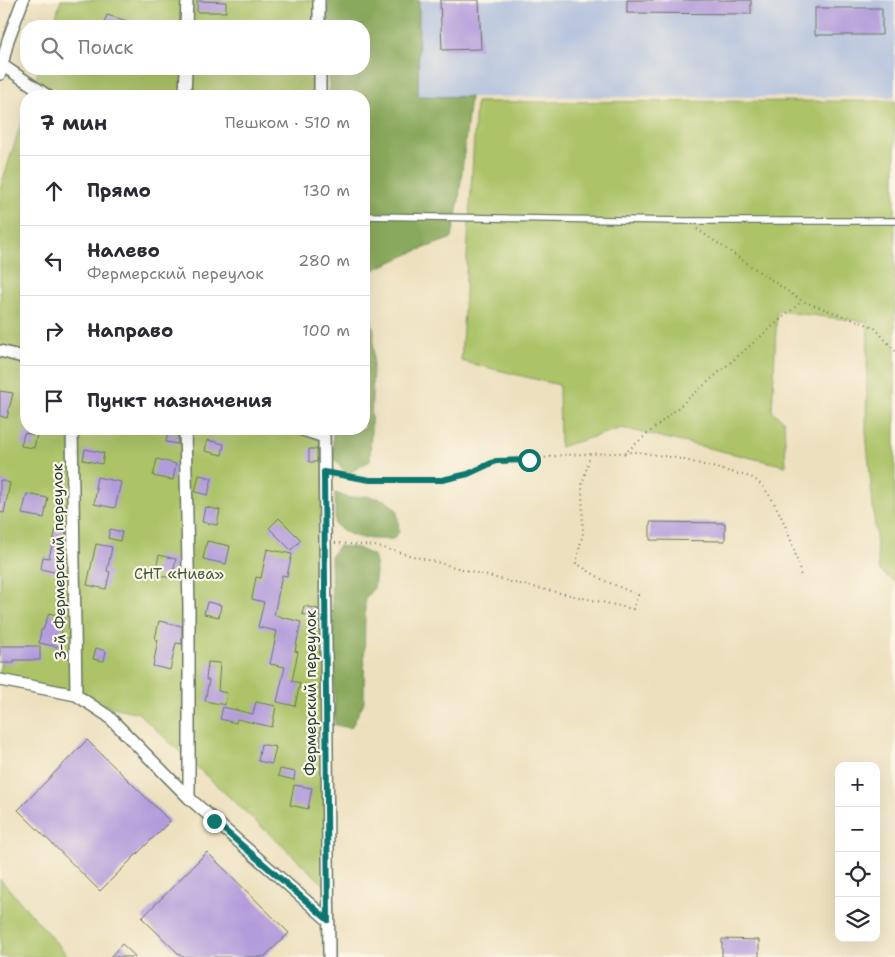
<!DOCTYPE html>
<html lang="ru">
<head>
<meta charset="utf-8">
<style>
  body { margin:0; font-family:"Shantell Sans",sans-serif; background:#f7f7f7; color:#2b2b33 }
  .controls { position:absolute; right:15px; bottom:15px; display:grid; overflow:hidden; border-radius:10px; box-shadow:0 5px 20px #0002 }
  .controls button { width:45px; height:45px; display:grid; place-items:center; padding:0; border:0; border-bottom:1px solid #e1e1e2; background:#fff; color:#2b2b33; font:25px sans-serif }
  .stop { position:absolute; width:15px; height:15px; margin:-11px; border:4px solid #0f766e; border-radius:50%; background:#fff }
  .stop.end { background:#0f766e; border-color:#fff; box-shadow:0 1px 5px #0008 }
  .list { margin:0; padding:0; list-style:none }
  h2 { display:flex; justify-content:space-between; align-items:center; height:65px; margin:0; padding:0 20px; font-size:21px }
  h2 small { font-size:16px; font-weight:400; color:#7c7c81 }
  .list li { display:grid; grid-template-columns:32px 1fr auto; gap:15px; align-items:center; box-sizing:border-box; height:70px; padding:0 20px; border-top:1px solid #e1e1e2 }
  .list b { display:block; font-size:19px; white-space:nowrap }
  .list p { margin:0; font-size:16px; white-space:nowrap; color:#7c7c81 }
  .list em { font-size:16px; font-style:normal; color:#7c7c81 }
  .icon { flex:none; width:28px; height:28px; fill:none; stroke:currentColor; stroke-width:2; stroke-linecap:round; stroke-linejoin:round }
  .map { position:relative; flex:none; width:895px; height:957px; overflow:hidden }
  .search { position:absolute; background:#fff; box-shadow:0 5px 20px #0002; left:20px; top:20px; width:350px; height:55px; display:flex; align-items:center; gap:12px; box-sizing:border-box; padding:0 18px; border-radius:20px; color:#7c7c81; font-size:19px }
  .panel { position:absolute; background:#fff; box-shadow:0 5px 20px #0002; left:20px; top:90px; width:350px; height:345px; border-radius:20px }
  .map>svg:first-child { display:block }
  .industrial { fill:#b7c5de }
  .green { fill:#acc368; stroke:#66804e }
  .forest { fill:#89a95c; stroke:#547348 }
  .building { fill:#b39cdc }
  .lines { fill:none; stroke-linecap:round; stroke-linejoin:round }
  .service-casing { stroke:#677664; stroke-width:8 }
  .minor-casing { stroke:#677664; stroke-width:14 }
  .path { stroke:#677664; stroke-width:2; stroke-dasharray:1 4; stroke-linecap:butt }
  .service { stroke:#fff; stroke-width:5.5 }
  .minor { stroke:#fff; stroke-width:11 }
  .route { stroke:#0f766e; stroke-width:6 }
  .labels { text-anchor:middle; stroke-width:4.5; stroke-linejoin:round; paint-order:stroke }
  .street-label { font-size:15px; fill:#1f3d34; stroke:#fcf5e5 }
  .park-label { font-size:15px; fill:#425e41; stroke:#fcf5e5 }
</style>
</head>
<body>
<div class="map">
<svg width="895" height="957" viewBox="0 0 895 957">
  <rect width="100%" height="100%" fill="#fcf5e5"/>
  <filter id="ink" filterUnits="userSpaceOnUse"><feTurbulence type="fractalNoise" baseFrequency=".02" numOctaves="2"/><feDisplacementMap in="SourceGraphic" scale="10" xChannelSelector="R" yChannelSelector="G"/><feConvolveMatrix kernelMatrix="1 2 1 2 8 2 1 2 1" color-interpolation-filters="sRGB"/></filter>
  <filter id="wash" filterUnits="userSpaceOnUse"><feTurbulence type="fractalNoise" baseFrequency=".0096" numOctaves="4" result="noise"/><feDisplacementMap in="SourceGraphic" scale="20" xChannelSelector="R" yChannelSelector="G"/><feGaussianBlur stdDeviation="1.12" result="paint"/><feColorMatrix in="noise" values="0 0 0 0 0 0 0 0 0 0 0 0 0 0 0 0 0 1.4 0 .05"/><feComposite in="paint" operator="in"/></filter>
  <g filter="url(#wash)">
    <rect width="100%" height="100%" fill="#ede0be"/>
    <path class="industrial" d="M419 0H895V97H418Z"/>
    <path class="green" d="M61 0H318L319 26H53Z
      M39 69H319V96H30Z
      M895 101V582L879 570 866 432 868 322 777 311 772 411 784 421 786 466 622 428 560 447 559 385 461 361 476 102Z
      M26 108V429H323L329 889 138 713 0 681V189Z
      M0 879 69 957H0Z"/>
    <path class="forest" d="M328 0H419L418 96 470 97 459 199 452 238 411 253 364 274V96H329V69H364V26H328Z
      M364 304 369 311 374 331 370 461 347 474 333 458V429H364Z
      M335 493 349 498 366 496 385 500 397 510 399 532 393 539C369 539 354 541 335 524Z
      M339 546 357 548 374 556 376 571 374 588 365 598 364 702 351 728 335 725 331 555Z"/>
    <g id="blocks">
      <path class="building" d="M440 0H479L481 49 442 50Z
        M627 0H751V14L627 13Z
        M197 1 226 2V12H197Z
        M815 8H882V35H815Z
        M107 15 138 24V26H113L104 23Z
        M0 391 13 393 7 418 0 416Z
        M24 433 37 435 34 448 21 446Z
        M168 433 178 435V444L166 442Z
        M207 440 224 444 222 455 205 451Z
        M85 449 104 453 102 464 83 460Z
        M309 449H317V462H309Z
        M157 459 176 464 173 480 153 476Z
        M199 475 212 478 208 495 195 492Z
        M97 477 121 482 115 508 94 504 97 488H95Z
        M0 480 10 483 4 513 0 512Z
        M27 494 48 498 44 518 22 514Z
        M205 507 220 510 217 525 202 522Z
        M279 518 301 540 291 550 269 528Z
        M650 522 725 523V541L650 540Z
        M56 529 66 531 58 573 41 569 43 557 49 558Z
        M110 529 122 532 120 541 108 538Z
        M207 541 230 546 226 564 203 559Z
        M96 544 112 547 107 571 110 572 106 589 87 585Z
        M267 549 292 554 287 576 282 575 274 615 301 622 295 651 298 652 292 681 300 683 295 706 277 702 285 667 270 664 277 631 258 627 264 602 252 599 256 577 261 578Z
        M159 555 176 559 172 578 155 575Z
        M207 602 221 605 219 617 204 614Z
        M304 606 318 609 317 618 302 614Z
        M49 613 65 618 61 634 59 647 39 643 41 630H43Z
        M159 621 182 626V644L176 643 170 670 153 666 158 640 155 639Z
        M0 646H40V660H14V663H0Z
        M96 648 106 651 104 661 93 659Z
        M208 662 220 663 218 691 227 693 225 705 205 701 209 680H206Z
        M256 702 276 706 272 727 237 719 236 723 220 719 223 707 253 714Z
        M87 740 170 821 100 891 18 810Z
        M261 744 276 747 272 764 258 761Z
        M280 769 295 772 294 780 278 776Z
        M294 785 312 788 308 809 290 805Z
        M207 852 289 933 264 957H182L142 918Z
        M722 939 759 940V957H722Z
        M122 944 136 957H110Z"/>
    </g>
  </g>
  <g filter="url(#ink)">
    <use href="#blocks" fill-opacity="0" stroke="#677664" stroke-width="1"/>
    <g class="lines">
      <defs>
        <path id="service" d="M364 216 684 221H895"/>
        <path id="minor" d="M319 0V26
          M186 26 187 0
          M2 65 48 96
          M320 69V96
          M0 74 8 40 23 0
          M185 96 186 69
          M0 351 26 358
          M72 429 76 695
          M185 429 189 608V798
          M300 429 324 437
          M324 429 329 957
          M0 680 76 695 108 716 189 798 328 920"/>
      </defs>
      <use href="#service" class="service-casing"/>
      <use href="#minor" class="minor-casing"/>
      <path class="path" d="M697 229 802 301 874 327 895 351
        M624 454 802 301
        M334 474 370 480H443L468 474 496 461 508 460 536 459 563 455 638 452 677 458 751 477C776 490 796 550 801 577
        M335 543 375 546 515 583 633 609 638 595 603 580 576 563 583 533 582 485 590 456"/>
      <use href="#service" class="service"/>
      <use href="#minor" class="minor"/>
    </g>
  </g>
  <g class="lines" filter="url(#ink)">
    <path class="route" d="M214 821 328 920 324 472 370 480H442L468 474 496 461 529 460"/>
  </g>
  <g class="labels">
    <g class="street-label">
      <text transform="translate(59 562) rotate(-91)" y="5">3-й Фермерский переулок</text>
      <text transform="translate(311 693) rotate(-90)" y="5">Фермерский переулок</text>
    </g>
    <g class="park-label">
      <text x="179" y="579">СНТ «Нива»</text>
    </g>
  </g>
</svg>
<div class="controls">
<button>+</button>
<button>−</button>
<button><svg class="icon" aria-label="locate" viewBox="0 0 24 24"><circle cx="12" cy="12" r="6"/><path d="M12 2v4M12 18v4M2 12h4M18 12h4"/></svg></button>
<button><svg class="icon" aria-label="layers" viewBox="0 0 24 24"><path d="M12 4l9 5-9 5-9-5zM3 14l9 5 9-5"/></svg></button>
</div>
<div class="stop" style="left:529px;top:460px"></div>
<div class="stop end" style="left:214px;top:821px"></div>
<div class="search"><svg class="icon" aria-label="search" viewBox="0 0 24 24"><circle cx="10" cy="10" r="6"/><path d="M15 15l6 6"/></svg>Поиск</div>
<section class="panel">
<h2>7 мин<small>Пешком · 510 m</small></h2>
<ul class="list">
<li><svg class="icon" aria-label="ahead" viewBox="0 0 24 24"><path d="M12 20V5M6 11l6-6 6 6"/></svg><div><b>Прямо</b></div><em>130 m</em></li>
<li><svg class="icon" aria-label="left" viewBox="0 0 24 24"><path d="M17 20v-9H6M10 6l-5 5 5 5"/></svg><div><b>Налево</b><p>Фермерский переулок</p></div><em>280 m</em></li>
<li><svg class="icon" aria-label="right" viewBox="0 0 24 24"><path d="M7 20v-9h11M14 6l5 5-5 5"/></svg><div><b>Направо</b></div><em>100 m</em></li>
<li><svg class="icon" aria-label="arrive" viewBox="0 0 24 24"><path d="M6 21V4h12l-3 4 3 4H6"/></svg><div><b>Пункт назначения</b></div></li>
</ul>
</section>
</div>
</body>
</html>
